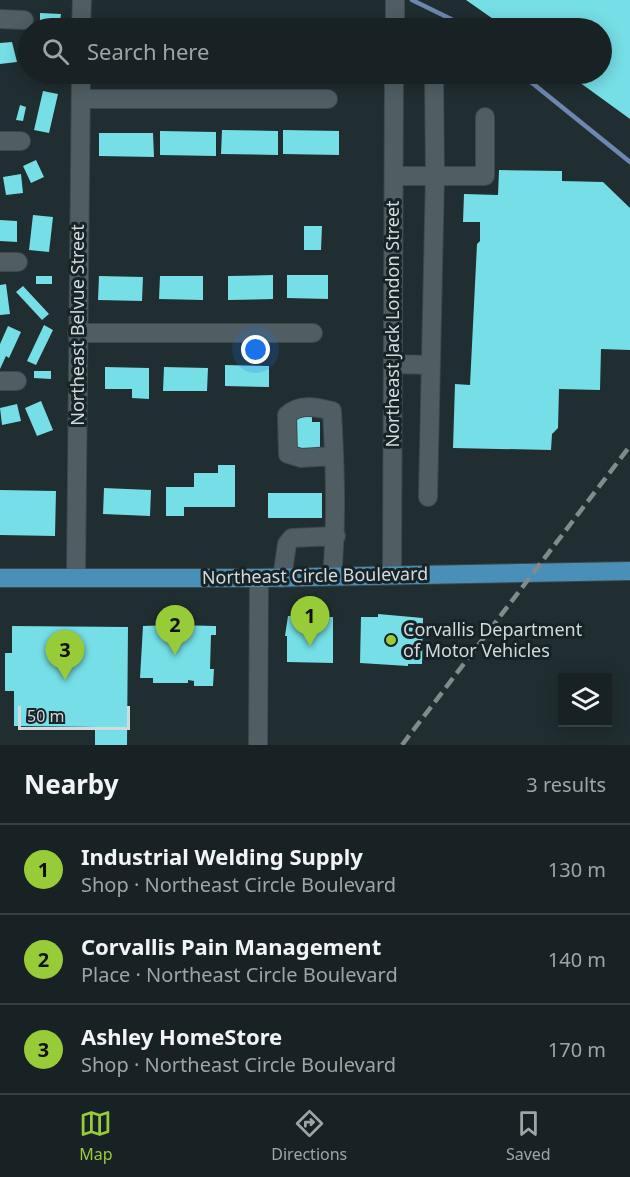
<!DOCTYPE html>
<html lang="en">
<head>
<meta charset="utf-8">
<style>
  body { margin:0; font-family:"Noto Sans",sans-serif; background:#252f32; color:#f1f3f6 }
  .controls { position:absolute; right:18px; bottom:18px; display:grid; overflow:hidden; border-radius:0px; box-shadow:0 3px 15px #0003 }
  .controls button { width:54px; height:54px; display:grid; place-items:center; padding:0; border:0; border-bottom:2px solid #363f42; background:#182225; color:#f1f3f6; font:30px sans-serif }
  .scale { position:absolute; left:18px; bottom:15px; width:112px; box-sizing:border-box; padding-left:6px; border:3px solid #d2dadd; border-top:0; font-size:16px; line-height:21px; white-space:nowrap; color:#d2dadd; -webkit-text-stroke:4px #172327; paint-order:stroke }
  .you { position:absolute; left:256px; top:350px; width:21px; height:21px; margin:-15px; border:4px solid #fff; border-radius:50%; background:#1a73e8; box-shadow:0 0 0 9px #1a73e833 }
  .badge { display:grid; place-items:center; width:39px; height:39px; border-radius:50%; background:#97cc38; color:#111; font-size:20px; font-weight:700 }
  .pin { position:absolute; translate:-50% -50px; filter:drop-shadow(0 2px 3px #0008) }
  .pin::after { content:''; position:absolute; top:32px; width:21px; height:18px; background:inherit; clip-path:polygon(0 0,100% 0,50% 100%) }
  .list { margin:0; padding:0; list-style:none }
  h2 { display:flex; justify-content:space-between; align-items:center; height:78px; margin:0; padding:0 24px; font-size:26px }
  h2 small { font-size:20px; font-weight:400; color:#9fa4a7 }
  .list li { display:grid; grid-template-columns:39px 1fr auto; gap:18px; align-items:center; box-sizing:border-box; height:90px; padding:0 24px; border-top:2px solid #363f42 }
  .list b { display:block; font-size:22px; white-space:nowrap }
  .list p { margin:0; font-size:20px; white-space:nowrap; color:#9fa4a7 }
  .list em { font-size:20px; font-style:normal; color:#9fa4a7 }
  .icon { flex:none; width:33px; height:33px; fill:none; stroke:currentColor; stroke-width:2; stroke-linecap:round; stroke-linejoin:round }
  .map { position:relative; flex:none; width:630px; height:745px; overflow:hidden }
  .search { position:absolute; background:#182225; box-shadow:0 3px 15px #0003; left:18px; right:18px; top:18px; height:66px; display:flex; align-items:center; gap:15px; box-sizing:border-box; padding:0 21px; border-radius:33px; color:#9fa4a7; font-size:22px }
  .sheet { height:348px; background:#182225 }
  nav { display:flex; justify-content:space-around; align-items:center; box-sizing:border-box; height:84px; border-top:2px solid #363f42; background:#182225; font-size:16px; color:#9fa4a7 }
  nav a { display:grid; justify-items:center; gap:3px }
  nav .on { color:#97cc38 }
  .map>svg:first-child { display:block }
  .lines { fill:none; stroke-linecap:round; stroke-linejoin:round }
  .stream { stroke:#6c88b0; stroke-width:4.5 }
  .building { fill:#76dee6 }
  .minor-casing { stroke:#3d484c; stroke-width:20 }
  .major-casing { stroke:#3d484c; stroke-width:20 }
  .minor { stroke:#505e63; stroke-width:18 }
  .major { stroke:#498fb8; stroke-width:18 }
  .rail { stroke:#818b8e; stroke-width:4.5; stroke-dasharray:12 6; stroke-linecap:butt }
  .poi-dot { fill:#97cc38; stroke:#172327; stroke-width:2 }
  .labels { text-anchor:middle; stroke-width:6; stroke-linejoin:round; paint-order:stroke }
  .street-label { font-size:18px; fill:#d2dadd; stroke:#172327 }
  .poi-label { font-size:18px; fill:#d2dadd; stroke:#172327; text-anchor:start }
</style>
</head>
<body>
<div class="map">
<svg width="630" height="745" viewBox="0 0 630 745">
  <rect width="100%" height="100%" fill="#202d31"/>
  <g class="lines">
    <path class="stream" d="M412 0 451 19 463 28
      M521 74 630 162"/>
  </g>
  <path class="building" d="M466 0H630V119L568 74H602V28H506Z
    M40 13 61 14 60 21H40Z
    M12 42 17 62 0 64V43Z
    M43 91 58 94 49 133 34 130Z
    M20 105 26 107 23 121 16 120Z
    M222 130 278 131V155L221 154Z
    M283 130 339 131V155L283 154Z
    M160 131 216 132V156L160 155Z
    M99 133H153L154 157 99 156Z
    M36 160 44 177 31 183 23 166Z
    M499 170 562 171V181L603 182 630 208V350L601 349 600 390 559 389 558 428 552 434 551 450 453 448 455 384 470 385 477 244 480 241V222H463L464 194 498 195Z
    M21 174 23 193 6 195 3 177Z
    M33 215 53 217 49 252 29 250Z
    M0 220 17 221V242L0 241Z
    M304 226H322L321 250H304Z
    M273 275V299L228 300V276Z
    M287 275H328V299L287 298Z
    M36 276H52V284H36Z
    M99 276 143 277 142 301 98 300Z
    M160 276H203V300L159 299Z
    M6 284 10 314 0 315V285Z
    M23 286 49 314 42 320 16 292Z
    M44 325 53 330 36 365 27 361Z
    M8 326 21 332 9 358 6 356 0 369V344Z
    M225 365 269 366V387L225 386Z
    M105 367 149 368V399L132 398V389H105Z
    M164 367 208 368 207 391H163Z
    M34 371H51V379L34 378Z
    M41 401 53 430 37 436 25 408Z
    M17 404 21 421 2 425 0 408Z
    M292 416 312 417V422H320V451L291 450Z
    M218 465H235V507H184V516H166V487H194V473H218Z
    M104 488 151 490 150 516 103 514Z
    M0 490 56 491 55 536 0 535Z
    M268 493H322V518H268Z
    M378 614 423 618 422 664H408V666L360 663 361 617H378Z
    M288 616 333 617V663L287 662V636H285Z
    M172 625 216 626V635H211L210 669H214L213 686H194V681L188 680V683H153V678H140L143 626Z
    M12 626 128 627 127 745H95V727L14 726V691H5V653H12Z"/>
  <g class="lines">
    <defs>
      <path id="minor" d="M0 19 24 20
        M81 28 82 0
        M395 28V0
        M81 99H328
        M0 141H21
        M394 176H485V117
        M0 262H18
        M77 333H313
        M393 364 431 365
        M0 381H17
        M428 497 435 176 434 74
        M392 575 394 74
        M332 576C337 521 335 466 332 411 316 407 300 403 287 415L288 454 301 458 334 456
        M76 577 81 74
        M282 578 287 544 292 538 336 536
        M258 745 259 578"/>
      <path id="major" d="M0 578H259L630 571"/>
    </defs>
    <use href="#minor" class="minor-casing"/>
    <use href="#major" class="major-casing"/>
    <use href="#minor" class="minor"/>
    <use href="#major" class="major"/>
    <path class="rail" d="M402 745 630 446"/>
  </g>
  <circle class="poi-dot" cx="391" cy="640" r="6"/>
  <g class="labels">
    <g class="street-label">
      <text transform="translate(393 324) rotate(-90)" y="6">Northeast Jack London Street</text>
      <text transform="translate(78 325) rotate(-90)" y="6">Northeast Belvue Street</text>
      <text transform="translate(315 576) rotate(-1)" y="6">Northeast Circle Boulevard</text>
    </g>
    <g class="poi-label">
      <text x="403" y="636">Corvallis Department<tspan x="403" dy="21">of Motor Vehicles</tspan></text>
    </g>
  </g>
</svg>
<div class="controls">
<button><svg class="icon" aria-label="layers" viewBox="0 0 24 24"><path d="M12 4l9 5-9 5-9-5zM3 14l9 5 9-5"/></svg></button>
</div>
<div class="scale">50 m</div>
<div class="you"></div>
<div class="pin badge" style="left:310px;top:646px">1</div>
<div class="pin badge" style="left:175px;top:655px">2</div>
<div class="pin badge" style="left:65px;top:680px">3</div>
<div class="search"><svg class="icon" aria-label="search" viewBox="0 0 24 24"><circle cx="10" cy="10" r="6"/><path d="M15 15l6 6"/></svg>Search here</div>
</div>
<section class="sheet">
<h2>Nearby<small>3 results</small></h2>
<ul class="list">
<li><span class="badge">1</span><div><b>Industrial Welding Supply</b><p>Shop · Northeast Circle Boulevard</p></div><em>130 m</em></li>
<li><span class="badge">2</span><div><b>Corvallis Pain Management</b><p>Place · Northeast Circle Boulevard</p></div><em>140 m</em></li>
<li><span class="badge">3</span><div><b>Ashley HomeStore</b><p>Shop · Northeast Circle Boulevard</p></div><em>170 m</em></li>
</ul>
</section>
<nav>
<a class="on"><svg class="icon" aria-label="map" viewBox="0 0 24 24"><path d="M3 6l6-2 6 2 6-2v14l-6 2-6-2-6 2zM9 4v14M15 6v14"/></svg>Map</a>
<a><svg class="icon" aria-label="directions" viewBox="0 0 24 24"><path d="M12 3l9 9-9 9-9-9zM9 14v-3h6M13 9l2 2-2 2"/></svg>Directions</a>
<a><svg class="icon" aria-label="saved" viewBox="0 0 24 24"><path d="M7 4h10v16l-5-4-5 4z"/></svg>Saved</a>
</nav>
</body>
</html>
